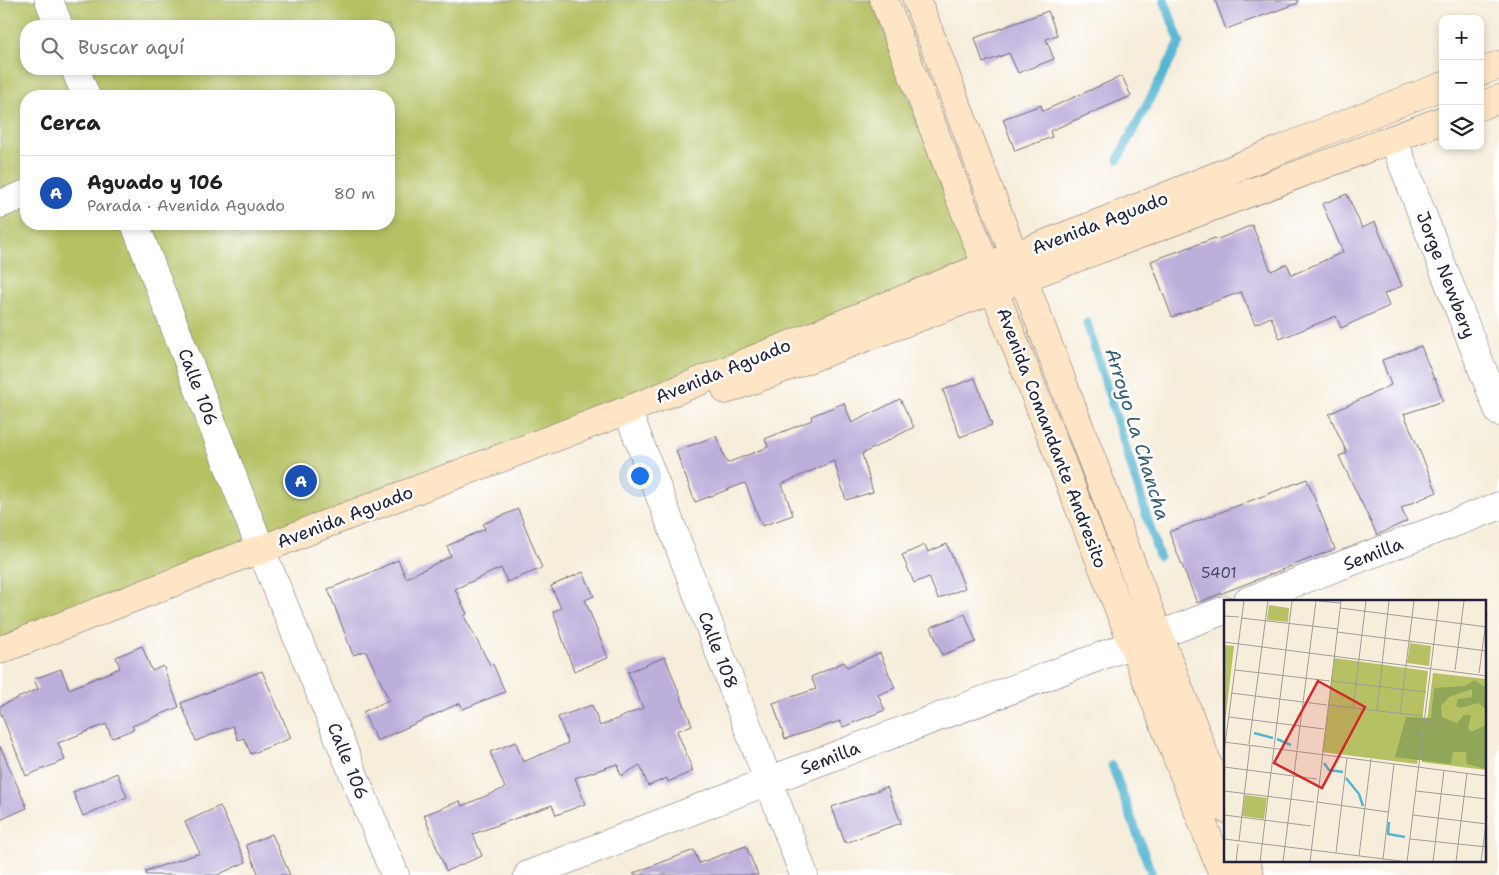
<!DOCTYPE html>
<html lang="es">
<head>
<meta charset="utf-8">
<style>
  body { margin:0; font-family:"Shantell Sans",sans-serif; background:#f6f6f6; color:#202124 }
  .controls { position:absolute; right:15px; top:15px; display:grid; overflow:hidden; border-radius:10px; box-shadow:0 2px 8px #0003 }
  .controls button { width:45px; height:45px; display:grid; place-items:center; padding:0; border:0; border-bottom:1px solid #e0e0e0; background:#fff; color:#202124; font:25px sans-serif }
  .you { position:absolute; left:639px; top:475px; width:18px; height:18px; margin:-12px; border:4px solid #fff; border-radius:50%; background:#1a73e8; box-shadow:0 0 0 8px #1a73e833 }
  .badge { display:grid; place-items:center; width:32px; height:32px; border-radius:50%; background:#111827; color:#fff; font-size:16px; font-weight:700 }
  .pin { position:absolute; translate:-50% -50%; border:2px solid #fff; box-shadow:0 1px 5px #0006 }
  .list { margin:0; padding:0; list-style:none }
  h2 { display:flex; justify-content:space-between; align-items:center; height:65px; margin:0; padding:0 20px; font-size:21px }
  h2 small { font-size:16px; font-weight:400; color:#757577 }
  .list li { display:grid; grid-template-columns:32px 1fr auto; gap:15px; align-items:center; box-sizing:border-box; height:75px; padding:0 20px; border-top:1px solid #e0e0e0 }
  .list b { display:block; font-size:19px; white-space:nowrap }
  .list p { margin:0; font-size:16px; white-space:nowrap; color:#757577 }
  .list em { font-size:16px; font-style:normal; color:#757577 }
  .icon { flex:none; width:28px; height:28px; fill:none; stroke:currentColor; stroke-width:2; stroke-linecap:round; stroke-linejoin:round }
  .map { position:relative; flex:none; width:1499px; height:875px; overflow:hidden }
  .search { position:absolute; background:#fff; box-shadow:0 2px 8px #0003; left:20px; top:20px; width:375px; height:55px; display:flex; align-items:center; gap:12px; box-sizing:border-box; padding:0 18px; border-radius:20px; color:#757577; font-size:19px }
  .panel { position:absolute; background:#fff; box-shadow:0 2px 8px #0003; left:20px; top:90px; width:375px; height:140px; border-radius:20px }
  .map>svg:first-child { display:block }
  .green { fill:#b5c163; stroke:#6c724f; fill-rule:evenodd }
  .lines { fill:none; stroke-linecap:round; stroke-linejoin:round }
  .stream { stroke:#52b5d1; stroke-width:9 }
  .building { fill:#bcafdb }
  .minor-casing { stroke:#6c6973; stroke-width:29 }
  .secondary-casing { stroke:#6c6973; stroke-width:29 }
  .minor { stroke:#fff; stroke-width:28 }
  .secondary { stroke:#fde5c5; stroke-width:28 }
  .labels { text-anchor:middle; stroke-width:5; stroke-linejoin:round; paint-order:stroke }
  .number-label { font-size:15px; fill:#484563 }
  .street-label { font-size:18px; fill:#22223b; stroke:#fff }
  .water-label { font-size:19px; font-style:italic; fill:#355d77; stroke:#fff }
  .inset-river { fill:none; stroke:#52b5d1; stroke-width:2.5 }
  .inset-road { fill:none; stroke:#a19c9a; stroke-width:1 }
  .view { fill:#d62828; fill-opacity:0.15; stroke:#d62828; stroke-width:2.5 }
  .inset-edge { fill:none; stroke:#22223b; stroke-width:2.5 }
</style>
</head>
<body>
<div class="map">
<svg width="1499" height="875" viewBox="0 0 1499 875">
  <rect width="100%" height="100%" fill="#fff"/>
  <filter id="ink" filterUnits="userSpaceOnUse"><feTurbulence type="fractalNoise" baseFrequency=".02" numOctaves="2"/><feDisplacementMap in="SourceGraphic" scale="10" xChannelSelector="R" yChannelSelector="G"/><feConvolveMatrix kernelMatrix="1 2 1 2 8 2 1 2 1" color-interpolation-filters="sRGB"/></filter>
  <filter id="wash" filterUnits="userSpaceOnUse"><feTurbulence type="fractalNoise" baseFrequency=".0096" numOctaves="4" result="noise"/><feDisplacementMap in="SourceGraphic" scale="20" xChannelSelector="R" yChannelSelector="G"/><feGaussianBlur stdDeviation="1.12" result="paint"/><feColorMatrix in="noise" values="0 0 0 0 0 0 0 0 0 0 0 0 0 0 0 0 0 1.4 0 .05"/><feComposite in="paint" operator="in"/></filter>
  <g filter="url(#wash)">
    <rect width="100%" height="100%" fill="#f6edda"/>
    <path class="green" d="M0 0H872L973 269 0 641ZM26 26H389V69H26ZM26 96H389V224H26Z"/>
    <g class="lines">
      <path class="stream" d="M1118 159 1180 42 1164 0
        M1087 323 1159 556
        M1112 765 1152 875"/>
    </g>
    <g id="blocks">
      <path class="building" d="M1215 0H1298V3L1226 29Z
        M1048 11 1057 35 1046 39 1054 59 1018 73 1009 53 983 63 975 38Z
        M1122 76 1131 96 1050 131 1052 137 1015 151 1003 119 1041 105 1043 111Z
        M1347 194 1362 228 1375 222 1402 286 1384 294 1389 306 1341 328 1336 316 1280 339 1271 317 1255 324 1241 292 1172 317 1151 261 1215 238 1216 240 1252 225 1271 271 1287 264 1292 275 1343 252 1322 204Z
        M1421 346 1434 379 1435 378 1443 401 1404 414 1437 492 1401 508 1407 521 1377 535 1339 456 1347 453 1329 414 1391 385 1382 360Z
        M975 378 992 425 960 437 943 390Z
        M900 399 914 427 862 454 873 492 846 500 834 461 782 484 793 515 762 526 745 483 695 502 676 451 716 436 727 463 768 447 765 439 812 420 811 416 844 403 852 423Z
        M1307 479 1335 549 1197 603 1169 532Z
        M518 509 542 568 507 582 501 568 455 589 467 614 464 616 490 665 493 664 505 692 463 709 460 703 377 741 363 712 389 700 366 651 353 655 328 589 367 574 398 560 406 578 451 556 447 546 485 529 483 524Z
        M947 544 965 588 938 599 929 577 914 583 902 555 925 545 928 552Z
        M583 572 594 596 585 600 608 658 574 671 553 612 561 608 551 586Z
        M965 614 976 642 942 655 931 627Z
        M142 646 152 671 163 666 179 707 132 726 134 729 112 738 106 724 58 743 65 760 26 776 0 711V706L38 689 34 679 61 669 69 689 120 668 116 657Z
        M880 653 895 688 878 695 885 710 843 727 840 721 785 739 773 703 816 689 811 677 844 662 847 667Z
        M665 657 692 725 677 731 693 771 668 782 667 778 648 786 640 765 621 776 617 764 575 778 585 804 556 815 552 805 473 834 482 856 446 871 424 815 460 801 462 806 505 788 490 752 516 742 523 762 568 743 558 717 592 705 600 726 643 708 628 672Z
        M262 671 291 738 251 754 244 738 238 740 233 726 196 741 181 703Z
        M0 746 27 808 0 820Z
        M117 773 127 797 83 816 73 792Z
        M887 787 901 823 845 843 832 807Z
        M220 806 246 862 217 875H146V871L200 853 185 822Z
        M272 834 290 875H259L246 845Z
        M746 846 758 875H634V873L694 850 699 863Z"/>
    </g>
  </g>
  <g filter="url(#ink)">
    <use href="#blocks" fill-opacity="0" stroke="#6c6973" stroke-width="1"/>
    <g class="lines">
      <defs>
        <path id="minor" d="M49 0 59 26
          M75 69 86 96
          M1393 139 1499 412
          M0 204 26 194
          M135 224 261 550
          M633 425 804 875
          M267 564 395 875
          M1247 601 1499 506
          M1159 635 1225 610
          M528 875 768 781 1133 644"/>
        <path id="secondary" d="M884 0 986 266 994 290 1223 875
          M917 0 1225 809
          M1480 72 1499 65
          M1480 106 1499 99
          M726 390 1443 120
          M0 650 241 556 261 550 318 527 628 410 986 266C1023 253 1059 238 1096 224 1212 179 1326 129 1443 86
          M1245 861 1250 875"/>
      </defs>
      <use href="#minor" class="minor-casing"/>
      <use href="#secondary" class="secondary-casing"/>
      <use href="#minor" class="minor"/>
      <use href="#secondary" class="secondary"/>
    </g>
  </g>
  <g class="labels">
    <g class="number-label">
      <text x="1219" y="578">5401</text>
    </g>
    <g class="street-label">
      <text transform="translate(1100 223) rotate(-21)" y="6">Avenida Aguado</text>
      <text transform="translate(1446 275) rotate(69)" y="6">Jorge Newbery</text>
      <text transform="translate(723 371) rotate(-22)" y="6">Avenida Aguado</text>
      <text transform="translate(198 387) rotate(69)" y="6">Calle 106</text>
      <text transform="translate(1052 438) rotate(69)" y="6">Avenida Comandante Andresito</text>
      <text transform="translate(345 517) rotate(-21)" y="6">Avenida Aguado</text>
      <text transform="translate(1373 554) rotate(-21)" y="6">Semilla</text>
      <text transform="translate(718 650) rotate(69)" y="6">Calle 108</text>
      <text transform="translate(830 758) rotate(-21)" y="6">Semilla</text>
      <text transform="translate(348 761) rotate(68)" y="6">Calle 106</text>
    </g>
    <g class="water-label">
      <text transform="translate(1138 434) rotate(73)" y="7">Arroyo La Chancha</text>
    </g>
  </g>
  <g transform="translate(1224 600)">
    <rect width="262" height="262" fill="#f6edda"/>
    <path d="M45 5 65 8 64 22 43 20ZM186 43 207 46 205 66 183 63ZM0 45 10 46 0 132ZM110 58 204 71 193 164 98 152ZM209 73 262 79V170L198 162ZM21 195 43 198 40 219 18 216Z" fill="#b5c163"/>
    <path d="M251 80 262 88V109L254 103 236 108 232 106 234 99 248 97V89L225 97 217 106 218 117 233 123 240 115H247L244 129 247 132 262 125V169L243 164 242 152H229L227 164 171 157 182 117 207 118 210 88 241 86Z" fill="#90a759"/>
    <path class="inset-river" d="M30 133 49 138M53 139 67 145M100 163 105 170 119 172M122 178 135 194 139 206M165 222 164 234 181 237"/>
    <path class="inset-road" d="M95 1 117 3M116 8 263 27M0 16 15 17M17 18 114 29M113 32 263 51M0 42 263 76M11 70 106 81M231 70 240 1M255 73 263 14M107 81 202 92M7 93 103 105M104 105 199 116M129 108 142 1M153 111 165 1M176 114 190 1M5 117 100 129M0 142 263 176M25 144 44 1M50 147 68 1M73 150 92 1M0 152 20 1M0 167 93 179M0 191 90 202M192 191 263 199M93 202 164 212M0 215 87 226M189 215 263 224M0 239 184 262M186 239 263 247M15 241 26 145M112 253 123 158M135 256 147 159M159 259 170 164M12 262 14 244M36 262 50 148M59 262 73 151M86 262 117 1M183 262 215 1M209 262 220 170M232 262 243 173M257 262 263 216"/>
    <path class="view" d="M94 81 141 107 98 188 50 163Z"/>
    <rect width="262" height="262" class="inset-edge"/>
  </g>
</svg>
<div class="controls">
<button>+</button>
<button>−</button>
<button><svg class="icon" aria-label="layers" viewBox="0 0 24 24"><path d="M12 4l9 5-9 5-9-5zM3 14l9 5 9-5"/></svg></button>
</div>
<div class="you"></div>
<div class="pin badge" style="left:301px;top:481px;background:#1a4fb4">A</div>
<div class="search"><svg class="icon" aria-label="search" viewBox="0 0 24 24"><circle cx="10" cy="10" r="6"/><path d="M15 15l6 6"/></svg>Buscar aquí</div>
<section class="panel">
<h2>Cerca<small></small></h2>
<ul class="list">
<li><span class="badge" style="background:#1a4fb4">A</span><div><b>Aguado y 106</b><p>Parada · Avenida Aguado</p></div><em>80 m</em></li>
</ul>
</section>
</div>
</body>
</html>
